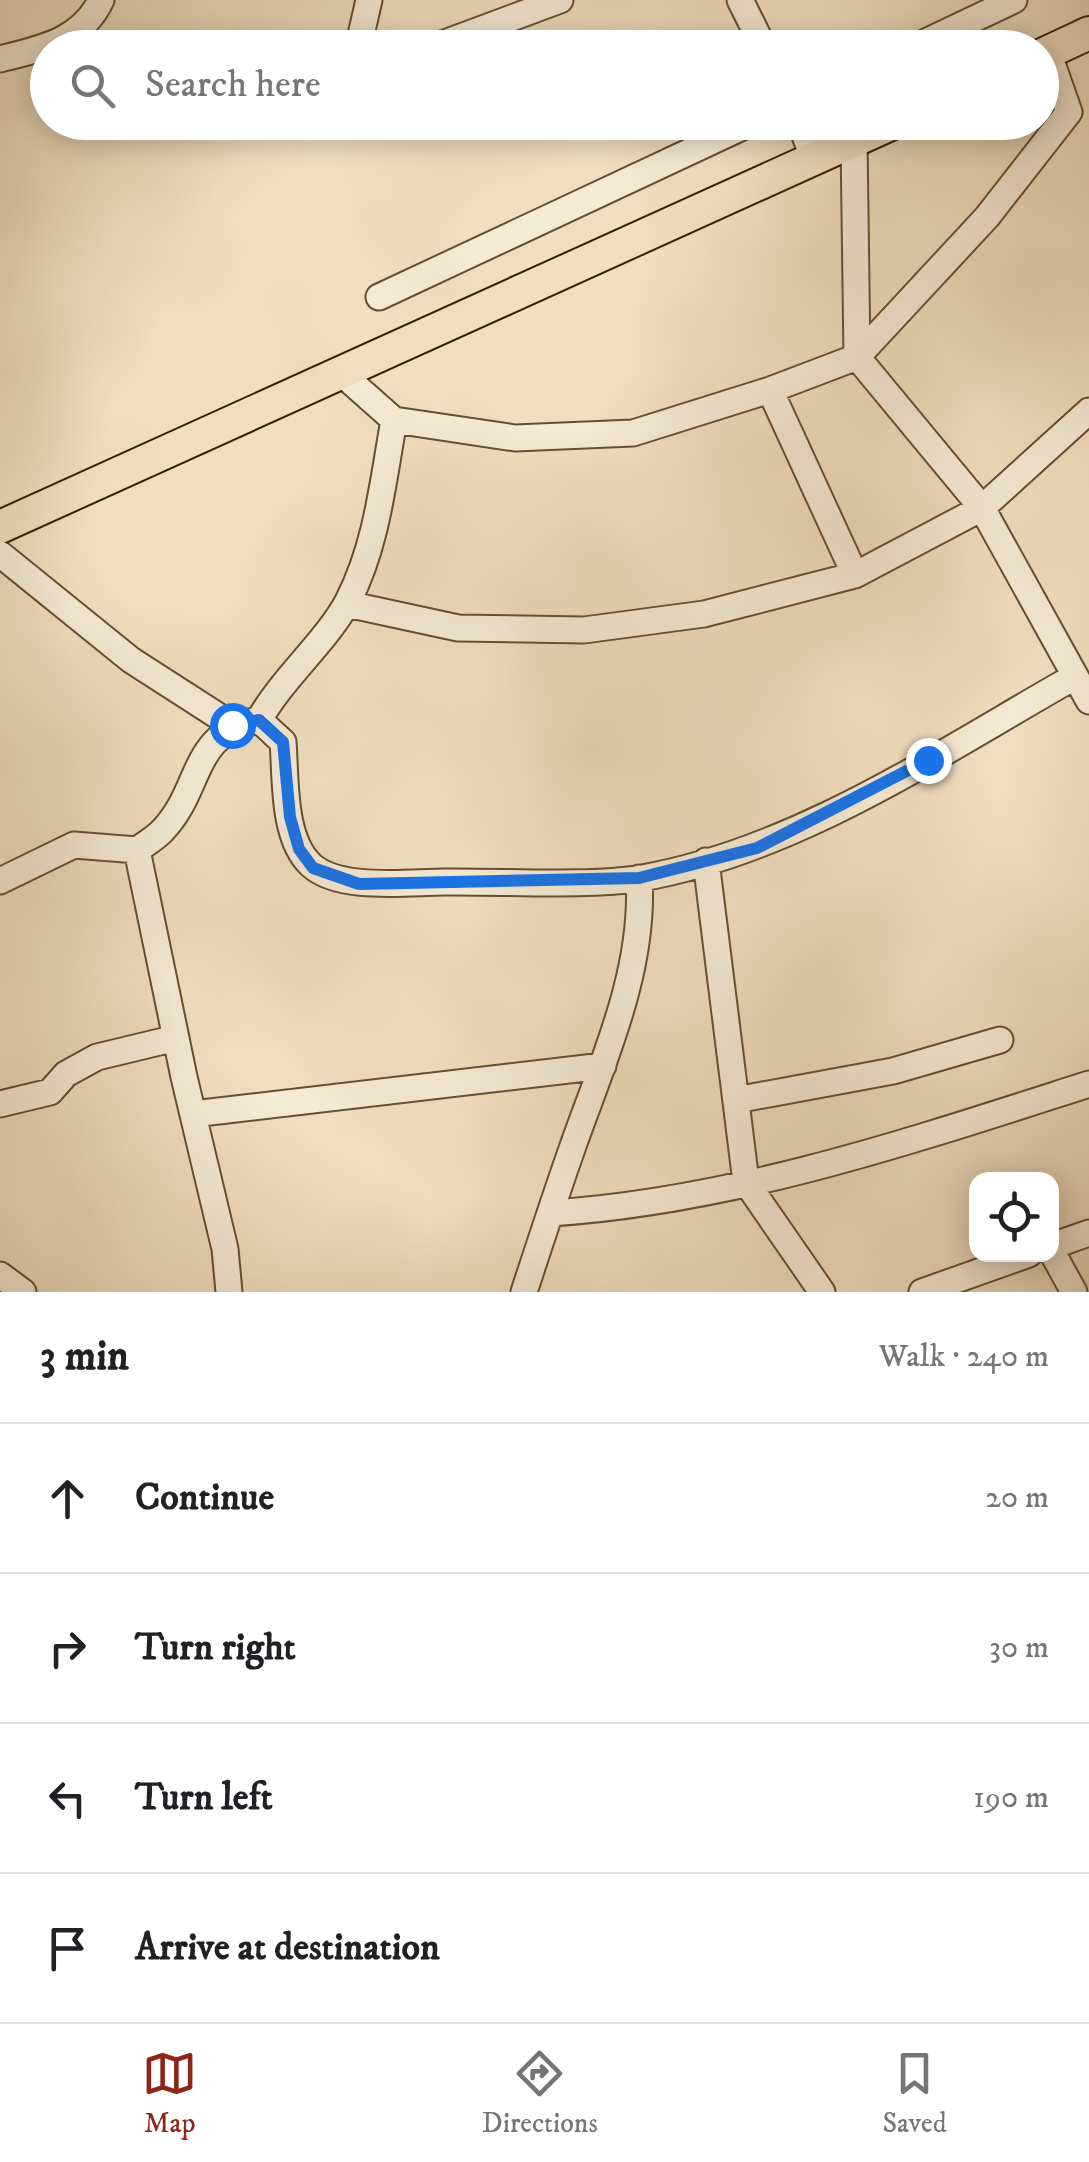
<!DOCTYPE html>
<html lang="en">
<head>
<meta charset="utf-8">
<style>
  body { margin:0; font-family:"IM FELL DW Pica",serif; background:#f6f6f6; color:#202124 }
  .controls { position:absolute; right:30px; bottom:30px; display:grid; overflow:hidden; border-radius:20px; box-shadow:0 5px 25px #0003 }
  .controls button { width:90px; height:90px; display:grid; place-items:center; padding:0; border:0; border-bottom:2px solid #e0e0e0; background:#fff; color:#202124; font:50px sans-serif }
  .stop { position:absolute; width:30px; height:30px; margin:-22px; border:8px solid #1a73e8; border-radius:50%; background:#fff }
  .stop.end { background:#1a73e8; border-color:#fff; box-shadow:0 2px 10px #0008 }
  .list { margin:0; padding:0; list-style:none }
  h2 { display:flex; justify-content:space-between; align-items:center; height:130px; margin:0; padding:0 40px; font-size:42px }
  h2 small { font-size:32px; font-weight:400; color:#757577 }
  .list li { display:grid; grid-template-columns:65px 1fr auto; gap:30px; align-items:center; box-sizing:border-box; height:150px; padding:0 40px; border-top:2px solid #e0e0e0 }
  .list b { display:block; font-size:38px; white-space:nowrap }
  .list em { font-size:32px; font-style:normal; color:#757577 }
  .icon { flex:none; width:55px; height:55px; fill:none; stroke:currentColor; stroke-width:2; stroke-linecap:round; stroke-linejoin:round }
  .map { position:relative; flex:none; width:1089px; height:1292px; overflow:hidden }
  .search { position:absolute; background:#fff; box-shadow:0 5px 25px #0003; left:30px; right:30px; top:30px; height:110px; display:flex; align-items:center; gap:25px; box-sizing:border-box; padding:0 35px; border-radius:55px; color:#757577; font-size:38px }
  .sheet { height:730px; background:#fff }
  nav { display:flex; justify-content:space-around; align-items:center; box-sizing:border-box; height:140px; border-top:2px solid #e0e0e0; background:#fff; font-size:28px; color:#757577 }
  nav a { display:grid; justify-items:center; gap:5px }
  nav .on { color:#8f2418 }
  .map>svg:first-child { display:block }
  .lines { fill:none; stroke-linecap:round; stroke-linejoin:round }
  .minor-casing { stroke:#664f30; stroke-width:29 }
  .major-casing { stroke:#391f00; stroke-width:36 }
  .minor { stroke:#f5ead6; stroke-width:25 }
  .major { stroke:#efdec0; stroke-width:32 }
  .route { stroke:#1a73e8; stroke-width:12 }
</style>
</head>
<body>
<div class="map">
<svg width="1089" height="1292" viewBox="0 0 1089 1292">
  <rect width="100%" height="100%" fill="#efdec0"/>
  <filter id="stains"><feTurbulence type="fractalNoise" baseFrequency=".002" numOctaves="4"/><feColorMatrix values="0 0 0 0 .2 0 0 0 0 .09 0 0 0 0 .02 0 0 0 .5 -.17"/></filter>
  <radialGradient id="worn" r=".72"><stop offset=".6" stop-color="#630" stop-opacity="0"/><stop offset="1" stop-color="#630" stop-opacity=".3"/></radialGradient>
  <g class="lines">
    <defs>
      <path id="minor" d="M740 0 764 48
        M358 48 369 0
        M431 48 560 0
        M913 48 1014 0
        M0 59C40 49 82 41 101 0
        M800 122 814 160
        M854 141 857 357 982 508 1089 701
        M379 297 753 122
        M341 373 394 420 515 438 633 433 770 390 857 357 987 217 1069 112 1048 52
        M770 390 855 575
        M0 554 131 660 232 725
        M347 604 458 628 584 630 704 614 855 575 982 508 1089 411
        M259 720 283 742C286 778 282 838 311 865 339 891 408 882 444 882 502 881 587 887 642 878 798 850 938 754 1074 677
        M137 850 184 1077 225 1249 229 1292
        M706 861 746 1182 822 1292
        M0 881 74 845 137 850C145 844 156 838 163 830 203 788 190 733 259 720 283 677 327 641 348 601 377 545 383 481 394 420
        M736 1100 893 1071 1000 1040
        M0 1104 50 1092 66 1074 97 1057 176 1038
        M193 1114 603 1066
        M551 1213C735 1201 914 1140 1089 1084
        M1052 1246 1089 1233
        M1052 1252 1074 1292
        M0 1275 23 1292
        M524 1292C540 1243 556 1194 573 1146 603 1061 645 970 639 878
        M922 1292 1029 1254"/>
      <path id="major" d="M1042 55 1089 33
        M0 527 895 122"/>
    </defs>
    <use href="#minor" class="minor-casing"/>
    <use href="#major" class="major-casing"/>
    <use href="#minor" class="minor"/>
    <use href="#major" class="major"/>
  </g>
  <g class="lines">
    <path class="route" d="M232 725 259 720 283 742 290 817 299 849 313 868 359 884 639 878 757 848 928 760"/>
  </g>
  <rect width="100%" height="100%" filter="url(#stains)"/>
  <rect width="100%" height="100%" fill="url(#worn)"/>
</svg>
<div class="controls">
<button><svg class="icon" aria-label="locate" viewBox="0 0 24 24"><circle cx="12" cy="12" r="6"/><path d="M12 2v4M12 18v4M2 12h4M18 12h4"/></svg></button>
</div>
<div class="stop" style="left:232px;top:725px"></div>
<div class="stop end" style="left:928px;top:760px"></div>
<div class="search"><svg class="icon" aria-label="search" viewBox="0 0 24 24"><circle cx="10" cy="10" r="6"/><path d="M15 15l6 6"/></svg>Search here</div>
</div>
<section class="sheet">
<h2>3 min<small>Walk · 240 m</small></h2>
<ul class="list">
<li><svg class="icon" aria-label="ahead" viewBox="0 0 24 24"><path d="M12 20V5M6 11l6-6 6 6"/></svg><div><b>Continue</b></div><em>20 m</em></li>
<li><svg class="icon" aria-label="right" viewBox="0 0 24 24"><path d="M7 20v-9h11M14 6l5 5-5 5"/></svg><div><b>Turn right</b></div><em>30 m</em></li>
<li><svg class="icon" aria-label="left" viewBox="0 0 24 24"><path d="M17 20v-9H6M10 6l-5 5 5 5"/></svg><div><b>Turn left</b></div><em>190 m</em></li>
<li><svg class="icon" aria-label="arrive" viewBox="0 0 24 24"><path d="M6 21V4h12l-3 4 3 4H6"/></svg><div><b>Arrive at destination</b></div></li>
</ul>
</section>
<nav>
<a class="on"><svg class="icon" aria-label="map" viewBox="0 0 24 24"><path d="M3 6l6-2 6 2 6-2v14l-6 2-6-2-6 2zM9 4v14M15 6v14"/></svg>Map</a>
<a><svg class="icon" aria-label="directions" viewBox="0 0 24 24"><path d="M12 3l9 9-9 9-9-9zM9 14v-3h6M13 9l2 2-2 2"/></svg>Directions</a>
<a><svg class="icon" aria-label="saved" viewBox="0 0 24 24"><path d="M7 4h10v16l-5-4-5 4z"/></svg>Saved</a>
</nav>
</body>
</html>
